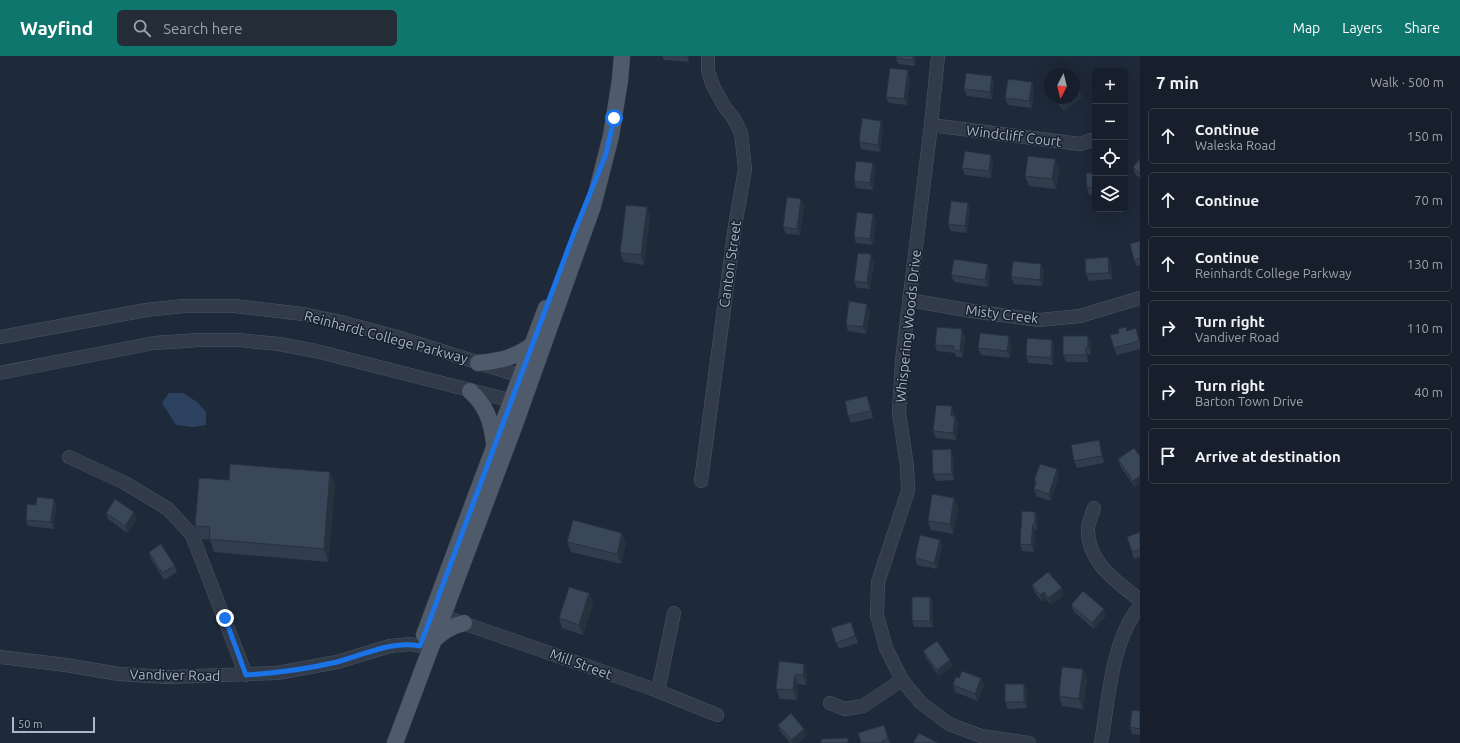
<!DOCTYPE html>
<html lang="en">
<head>
<meta charset="utf-8">
<style>
  body { margin:0; font-family:Ubuntu,sans-serif; background:#232c37; color:#f1f3f6 }
  .controls { position:absolute; right:12px; top:12px; display:grid; overflow:hidden; border-radius:6px; box-shadow:0 4px 16px #0002 }
  .controls button { width:36px; height:36px; display:grid; place-items:center; padding:0; border:0; border-bottom:1px solid #353d47; background:#161f2b; color:#f1f3f6; font:20px sans-serif }
  .compass { position:absolute; left:1044px; top:12px; width:36px; height:36px; border-radius:50%; background:#161f2b; box-shadow:0 4px 16px #0002; rotate:187deg }
  .scale { position:absolute; left:12px; bottom:10px; width:83px; box-sizing:border-box; padding-left:4px; border:2px solid #abb6c6; border-top:0; font-size:11px; line-height:14px; white-space:nowrap; color:#abb6c6; -webkit-text-stroke:3px #17202e; paint-order:stroke }
  .stop { position:absolute; width:12px; height:12px; margin:-9px; border:3px solid #1a73e8; border-radius:50%; background:#fff }
  .stop.end { background:#1a73e8; border-color:#fff; box-shadow:0 1px 4px #0008 }
  .list { margin:0; padding:0; list-style:none }
  h2 { display:flex; justify-content:space-between; align-items:center; height:52px; margin:0; padding:0 16px; font-size:17px }
  h2 small { font-size:13px; font-weight:400; color:#9ea2a9 }
  .list li { display:grid; grid-template-columns:26px 1fr auto; gap:12px; align-items:center; box-sizing:border-box; height:56px; margin:0 8px 8px; padding:0 8px; border:1px solid #353d47; border-radius:6px }
  .list b { display:block; font-size:15px; white-space:nowrap }
  .list p { margin:0; font-size:13px; white-space:nowrap; color:#9ea2a9 }
  .list em { font-size:13px; font-style:normal; color:#9ea2a9 }
  .icon { flex:none; width:22px; height:22px; fill:none; stroke:currentColor; stroke-width:2; stroke-linecap:round; stroke-linejoin:round }
  .map { position:relative; flex:none; width:1140px; height:687px; overflow:hidden }
  header { display:flex; align-items:center; gap:24px; box-sizing:border-box; height:56px; padding:0 20px; background:#0f766e; color:#fff }
  header strong { font-size:19px }
  nav { display:flex; gap:22px; margin-inline-start:auto; font-size:14px }
  .search { width:280px; height:36px; background:#232c37; display:flex; align-items:center; gap:10px; box-sizing:border-box; padding:0 14px; border-radius:6px; color:#9ea2a9; font-size:15px }
  main { display:flex }
  aside { flex:1; background:#161f2b }
  .map>svg:first-child { display:block }
  .water { fill:#2d4260 }
  .lines { fill:none; stroke-linecap:round; stroke-linejoin:round }
  .minor-casing { stroke:#4c5664; stroke-width:14 }
  .major-casing { stroke:#3b4453; stroke-width:17 }
  .minor { stroke:#313b49; stroke-width:13 }
  .major { stroke:#4f5a6a; stroke-width:16 }
  .wall { fill:#313d4d }
  .shaded-wall { fill:#28323e }
  .building { fill:#394759; stroke:#28323e }
  .route { stroke:#1a73e8; stroke-width:5 }
  .labels { text-anchor:middle; stroke-width:3; stroke-linejoin:round; paint-order:stroke }
  .street-label { font-size:14px; fill:#abb6c6; stroke:#17202e }
</style>
</head>
<body>
<header>
<strong>Wayfind</strong>
<div class="search"><svg class="icon" aria-label="search" viewBox="0 0 24 24"><circle cx="10" cy="10" r="6"/><path d="M15 15l6 6"/></svg>Search here</div>
<nav><a>Map</a><a>Layers</a><a>Share</a></nav>
</header>
<main>
<div class="map">
<svg width="1140" height="687" viewBox="0 0 1140 687">
  <rect width="100%" height="100%" fill="#1e2939"/>
  <path class="water" d="M169 337H183L197 346 206 356V369L193 371 176 369 162 347Z"/>
  <g class="lines">
    <defs>
      <path id="minor" d="M938 0 931 69 902 304 899 357 907 410 908 435 878 526 877 559 886 592 902 624 921 647 949 668 981 680 1029 687
        M931 69 1080 88 1095 83
        M909 244 972 255 1039 264 1080 260 1140 242
        M0 281 146 254 184 250H235L303 258 341 266 397 281 530 323
        M0 317 154 287 199 284H239L279 288 316 295 521 347
        M69 401 125 427 168 453 192 479 246 619
        M701 425 735 170 745 113 741 77 734 63 724 50 713 30 708 15V0
        M1094 452C1092 459 1088 467 1088 473 1087 506 1117 526 1140 544
        M443 560 653 633 717 659
        M0 601 66 609 119 618 168 621 277 617 337 606 390 590 411 588 420 590
        M658 635 674 557
        M830 647 845 653 863 650 902 624
        M1101 687C1109 643 1111 585 1140 550"/>
      <path id="major" d="M478 307C499 305 515 302 532 289
        M470 335C486 349 492 366 494 388
        M424 579 546 252
        M435 583C443 575 452 570 464 567
        M395 687 514 371 593 150 611 80 620 24 622 0"/>
    </defs>
    <use href="#minor" class="minor-casing"/>
    <use href="#major" class="major-casing"/>
    <use href="#minor" class="minor"/>
    <use href="#major" class="major"/>
  </g>
  <path class="wall" d="M662 0H689V6L664 4Z
    M896 0H916L915 10 898 8 896 2Z
    M910 21 907 49 889 47 886 41Z
    M994 26 992 43 967 40 964 33Z
    M1032 26 1034 33 1032 52 1008 49 1005 42Z
    M1082 41 1064 55 1054 42H1074Z
    M881 65 883 71 880 96 861 93 859 86Z
    M1055 103 1059 113 1056 133 1029 130 1025 120Z
    M1140 103V122L1135 118 1133 111Z
    M993 105 991 122 965 119 962 112Z
    M875 113 873 134 856 132 854 125Z
    M1095 117V138L1089 139 1087 132Z
    M801 143 804 150 800 179 786 178 783 171Z
    M968 147 970 154 967 177 951 175 948 168Z
    M647 151 650 161 644 209 624 206 620 197Z
    M873 158 876 165 873 189 856 187 854 181Z
    M1140 185V209L1137 210 1134 204Z
    M874 205 870 233 857 232 854 225Z
    M1041 208 1044 215 1042 230 1014 228 1011 221Z
    M1111 208 1112 223 1089 225 1086 218Z
    M990 215 988 231 954 226 951 219Z
    M870 255 866 278 848 275 846 269Z
    M1136 272 1140 286V293L1117 299 1114 292 1127 275Z
    M965 280 963 301H956L955 297 937 295 935 289Z
    M1088 280 1091 287V298H1088V306H1066L1063 299Z
    M1052 284 1054 290 1053 309 1028 307 1026 300Z
    M1011 287 1010 302 981 299 978 292Z
    M870 347 873 362 851 367 848 360Z
    M954 357V360H955L958 367 956 384 936 382 933 375Z
    M1101 390 1104 407 1077 412 1074 405Z
    M953 400 954 424 936 425 933 418Z
    M1140 400V428L1135 431 1120 410 1118 403Z
    M1059 420 1051 445 1036 440 1034 433 1036 428 1034 425Z
    M229 424 335 429 328 506 214 496 210 484 200 483 195 470Z
    M954 442 958 452 953 478 931 474 928 465Z
    M54 443 56 449 54 473 28 470 26 464 36 449Z
    M1035 456 1038 463 1037 474H1035L1034 496 1022 495 1020 488Z
    M106 457 137 463 127 477 108 463Z
    M1140 476V501L1134 503 1127 481Z
    M940 484 942 490 937 513 917 509 915 502Z
    M567 486 626 487 621 508 571 496Z
    M149 496 175 510 177 516 164 524 151 503Z
    M1032 529 1064 539 1051 549 1046 543 1042 546 1034 535Z
    M930 541 933 547V571H914L912 565Z
    M593 547 583 579 562 572 559 562Z
    M1071 549 1106 560 1094 573 1074 556Z
    M851 566 858 587 839 593 831 572Z
    M923 595 953 610 939 620 926 602Z
    M779 605 807 618 806 629 798 628 797 644 780 643 776 633Z
    M1083 613 1087 623 1083 653 1062 650 1059 640Z
    M959 622H981L984 629 978 645 955 636 953 629Z
    M1027 635V652L1008 653 1005 646Z
    M1140 655V679L1132 678 1130 671Z
    M778 669 807 680 798 687H790L780 675Z
    M884 669 890 687H861Z"/>
  <path class="shaded-wall" d="M687 0H689V6Z
    M913 0H916L915 10 913 4Z
    M908 14 910 21 907 49 904 43Z
    M992 20 994 26 992 43 990 36Z
    M1032 26 1034 33 1032 52 1029 45Z
    M1080 34 1082 41 1064 55 1061 48 1070 42H1074V39Z
    M881 65 883 71 880 96 878 89Z
    M991 99 993 105 991 122 989 115Z
    M1055 103 1059 113 1056 133 1052 123Z
    M873 107 875 113 873 134 870 127Z
    M801 143 804 150 800 179 797 173Z
    M968 147 970 154 967 177 965 170Z
    M647 151 650 161 644 209 641 199Z
    M873 158 876 165 873 189 870 183Z
    M871 198 874 205 870 233 867 227Z
    M1108 201 1111 208 1112 223 1109 217Z
    M988 208 990 215 988 231 985 224Z
    M1041 208 1044 215 1042 230 1040 224Z
    M867 248 870 255 866 278 863 271Z
    M962 273 965 280 963 301 960 295Z
    M1009 280 1011 287 1010 302 1007 295Z
    M1088 280 1091 287V298L1088 291Z
    M1052 284 1054 290 1053 309 1051 302Z
    M1086 291 1088 298V306L1086 299Z
    M867 340 870 347 873 362 871 355Z
    M952 350 954 357 953 366 951 360Z
    M955 360 958 367 956 384 953 377Z
    M1099 384 1101 390 1104 407 1102 400Z
    M951 393 953 400 954 424 952 418Z
    M1057 413 1059 420 1051 445 1049 438Z
    M330 416 335 429 328 506 324 493Z
    M1140 420V428L1135 431 1133 425Z
    M954 442 958 452 953 478 950 468Z
    M54 443 56 449 54 473 51 466Z
    M134 456 137 463 127 477 125 470Z
    M1035 456 1038 463 1037 474 1035 468Z
    M1033 468 1035 474 1034 496 1031 489Z
    M622 477 626 487 621 508 617 498Z
    M940 484 942 490 937 513 934 507Z
    M1062 532 1064 539 1051 549 1048 542Z
    M1044 536 1046 543 1042 546 1040 539Z
    M589 537 593 547 583 579 579 569Z
    M930 541 933 547V571L930 565Z
    M1104 553 1106 560 1094 573 1092 567Z
    M950 604 953 610 939 620 937 614Z
    M804 608 807 618 806 629 803 619Z
    M1083 613 1087 623 1083 653 1079 643Z
    M795 619 798 628 797 644 793 634Z
    M981 622 984 629 978 645 975 638Z
    M1024 628 1027 635V652L1024 646Z
    M804 673 807 680 798 687H792L791 684Z"/>
  <path class="building" d="M896 0H913V4L896 2Z
    M890 12 908 14 904 43 886 41Z
    M966 17 992 20 990 36 964 33Z
    M1008 23 1032 26 1029 45 1005 42Z
    M1074 26 1080 34 1074 39Z
    M1056 42H1070L1061 48Z
    M862 62 881 65 878 89 859 86Z
    M965 95 991 99 989 115 962 112Z
    M1028 100 1055 103 1052 123 1025 120Z
    M1140 103V118L1133 111Z
    M856 105 873 107 870 127 854 125Z
    M1086 117H1095V131L1087 132Z
    M787 141 801 143 797 173 783 171Z
    M951 145 968 147 965 170 948 168Z
    M626 149 647 151 641 199 620 197Z
    M857 156 873 158 870 183 854 181Z
    M1140 185V202L1134 204 1130 188Z
    M858 197 871 198 867 227 854 225Z
    M1108 201 1109 217 1086 218 1085 203Z
    M954 203 988 208 985 224 951 219Z
    M1013 205 1041 208 1040 224 1011 221Z
    M849 245 867 248 863 271 846 269Z
    M937 271 962 273 960 295 954 294V290L935 289Z
    M1126 271 1127 275 1136 272 1139 285 1114 292 1110 279 1119 277 1118 273Z
    M980 277 1009 280 1007 295 978 292Z
    M1063 280H1088V291H1086V299H1063Z
    M1027 282 1052 284 1051 302 1026 300Z
    M867 340 871 355 848 360 845 345Z
    M936 349 952 350 951 360H955L953 377 933 375Z
    M1099 384 1102 400 1074 405 1071 389Z
    M1134 392 1140 400V420L1133 425 1118 403Z
    M951 393 952 418H933L932 394Z
    M230 408 330 416 324 493 209 483 210 471 195 470 199 422 229 424Z
    M1040 408 1057 413 1049 438 1034 433 1036 425H1034Z
    M932 438 954 442 950 468 928 465Z
    M37 441 54 443 51 466 26 464 27 448 36 449Z
    M115 443 134 456 125 470 106 457Z
    M1022 455 1035 456V468H1033L1031 489 1020 488Z
    M573 464 622 477 617 498 567 486Z
    M1140 476V493L1132 496 1127 481Z
    M920 479 940 484 934 507 915 502Z
    M161 488 175 510 162 517 149 496Z
    M1048 516 1062 532 1048 542 1044 536 1040 539 1032 529Z
    M569 531 589 537 579 569 559 562Z
    M1083 535 1104 553 1092 567 1071 549Z
    M912 541H930V565H912Z
    M851 566 855 580 836 587 831 572Z
    M937 585 950 604 937 614 923 595Z
    M779 605 804 608 803 619H795L793 634 776 633Z
    M1062 611 1083 613 1079 643 1059 640Z
    M962 615 981 622 975 638 953 629 956 621 959 622Z
    M1005 628H1024V646H1005Z
    M1132 654 1140 655V673L1130 671Z
    M791 657 804 673 791 684 778 669Z
    M884 669 888 683 882 685 883 687H861L858 677Z
    M919 677 938 687H913Z
    M848 682V687H821V683Z"/>
  <g class="lines">
    <path class="route" d="M225 562 246 619C277 617 307 613 337 606 364 599 392 584 420 590L574 177 606 98 614 62"/>
  </g>
  <g class="labels">
    <g class="street-label">
      <text transform="translate(1014 80) rotate(7)" y="5">Windcliff Court</text>
      <text transform="translate(730 208) rotate(-82)" y="5">Canton Street</text>
      <text transform="translate(1002 258) rotate(7)" y="5">Misty Creek</text>
      <text transform="translate(908 270) rotate(-84)" y="5">Whispering Woods Drive</text>
      <text transform="translate(386 281) rotate(15)" y="5">Reinhardt College Parkway</text>
      <text transform="translate(581 608) rotate(20)" y="5">Mill Street</text>
      <text transform="translate(175 619) rotate(1)" y="5">Vandiver Road</text>
    </g>
  </g>
</svg>
<div class="controls">
<button>+</button>
<button>−</button>
<button><svg class="icon" aria-label="locate" viewBox="0 0 24 24"><circle cx="12" cy="12" r="6"/><path d="M12 2v4M12 18v4M2 12h4M18 12h4"/></svg></button>
<button><svg class="icon" aria-label="layers" viewBox="0 0 24 24"><path d="M12 4l9 5-9 5-9-5zM3 14l9 5 9-5"/></svg></button>
</div>
<svg class="compass" viewBox="-18 -18 36 36"><path d="M0-13l5 13h-10z" fill="#e53935"/><path d="M0 13l5-13h-10z" fill="#9ea2a9"/></svg>
<div class="scale">50 m</div>
<div class="stop" style="left:614px;top:62px"></div>
<div class="stop end" style="left:225px;top:562px"></div>
</div>
<aside>
<h2>7 min<small>Walk · 500 m</small></h2>
<ul class="list">
<li><svg class="icon" aria-label="ahead" viewBox="0 0 24 24"><path d="M12 20V5M6 11l6-6 6 6"/></svg><div><b>Continue</b><p>Waleska Road</p></div><em>150 m</em></li>
<li><svg class="icon" aria-label="ahead" viewBox="0 0 24 24"><path d="M12 20V5M6 11l6-6 6 6"/></svg><div><b>Continue</b></div><em>70 m</em></li>
<li><svg class="icon" aria-label="ahead" viewBox="0 0 24 24"><path d="M12 20V5M6 11l6-6 6 6"/></svg><div><b>Continue</b><p>Reinhardt College Parkway</p></div><em>130 m</em></li>
<li><svg class="icon" aria-label="right" viewBox="0 0 24 24"><path d="M7 20v-9h11M14 6l5 5-5 5"/></svg><div><b>Turn right</b><p>Vandiver Road</p></div><em>110 m</em></li>
<li><svg class="icon" aria-label="right" viewBox="0 0 24 24"><path d="M7 20v-9h11M14 6l5 5-5 5"/></svg><div><b>Turn right</b><p>Barton Town Drive</p></div><em>40 m</em></li>
<li><svg class="icon" aria-label="arrive" viewBox="0 0 24 24"><path d="M6 21V4h12l-3 4 3 4H6"/></svg><div><b>Arrive at destination</b></div></li>
</ul>
</aside>
</main>
</body>
</html>
